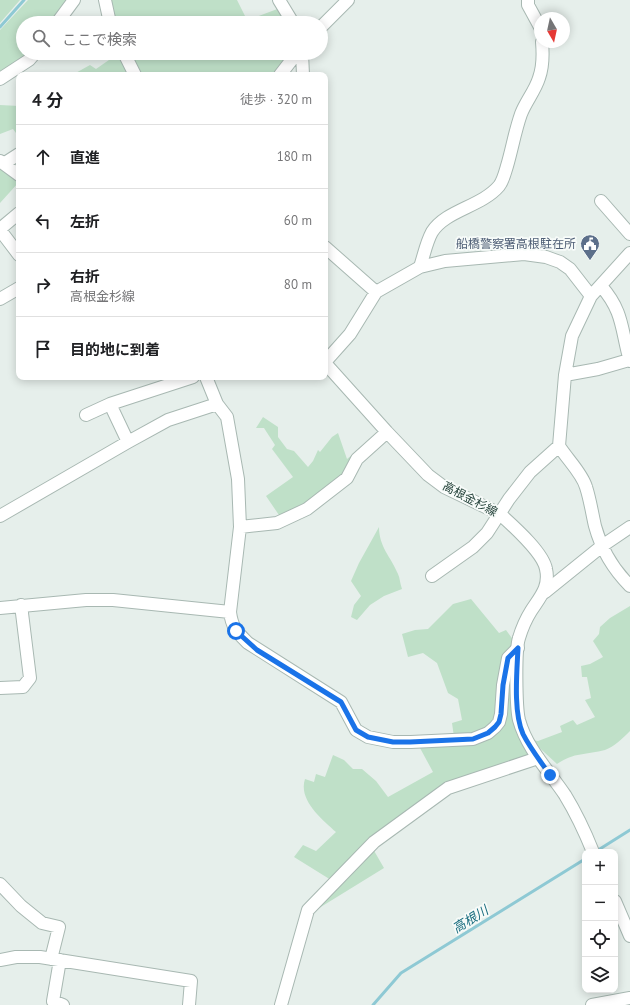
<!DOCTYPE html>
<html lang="ja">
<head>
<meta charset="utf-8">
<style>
  body { margin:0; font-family:"PT Sans","Noto Sans JP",sans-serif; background:#f6f6f6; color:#202124 }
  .controls { position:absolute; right:12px; bottom:12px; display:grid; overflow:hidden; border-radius:8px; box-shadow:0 2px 10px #0003 }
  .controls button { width:36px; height:36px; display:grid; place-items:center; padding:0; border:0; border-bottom:1px solid #e0e0e0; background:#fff; color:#202124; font:20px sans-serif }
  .compass { position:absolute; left:534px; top:12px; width:36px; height:36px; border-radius:50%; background:#fff; box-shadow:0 2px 10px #0003; rotate:171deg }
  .stop { position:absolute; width:12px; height:12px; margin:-9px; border:3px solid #1a73e8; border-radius:50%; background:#fff }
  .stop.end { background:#1a73e8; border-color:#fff; box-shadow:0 1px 4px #0008 }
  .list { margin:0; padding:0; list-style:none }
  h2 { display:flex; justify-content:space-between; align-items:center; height:52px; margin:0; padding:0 16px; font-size:17px }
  h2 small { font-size:13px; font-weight:400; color:#757577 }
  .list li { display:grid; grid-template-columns:26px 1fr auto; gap:12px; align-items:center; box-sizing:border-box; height:64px; padding:0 16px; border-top:1px solid #e0e0e0 }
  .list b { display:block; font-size:15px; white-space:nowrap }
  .list p { margin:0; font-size:13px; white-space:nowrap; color:#757577 }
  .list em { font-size:13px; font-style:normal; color:#757577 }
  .icon { flex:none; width:22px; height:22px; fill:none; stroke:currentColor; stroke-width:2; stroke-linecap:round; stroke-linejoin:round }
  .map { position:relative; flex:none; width:630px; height:1005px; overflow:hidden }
  .search { position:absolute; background:#fff; box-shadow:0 2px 10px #0003; left:16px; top:16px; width:312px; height:44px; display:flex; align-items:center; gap:10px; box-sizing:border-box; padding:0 14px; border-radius:22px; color:#757577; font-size:15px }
  .panel { position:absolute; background:#fff; box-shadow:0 2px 10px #0003; left:16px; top:72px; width:312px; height:308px; border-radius:8px }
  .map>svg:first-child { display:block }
  .green { fill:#bfe0c8 }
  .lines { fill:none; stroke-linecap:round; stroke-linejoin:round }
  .stream { stroke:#8ec9d4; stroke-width:3 }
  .minor-casing { stroke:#a8b8b2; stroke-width:14 }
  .tertiary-casing { stroke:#a8b8b2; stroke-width:14 }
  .minor { stroke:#fff; stroke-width:12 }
  .tertiary { stroke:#fff; stroke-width:12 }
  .route { stroke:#1a73e8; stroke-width:5 }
  .labels { text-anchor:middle; stroke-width:3.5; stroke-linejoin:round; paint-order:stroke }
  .service-label { font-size:12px; fill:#4e5e75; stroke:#f7fbf9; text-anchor:end }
  .street-label { font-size:12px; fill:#24423a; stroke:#f7fbf9 }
  .water-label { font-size:13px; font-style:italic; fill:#1c6f80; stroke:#f7fbf9 }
</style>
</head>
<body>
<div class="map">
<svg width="630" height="1005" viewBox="0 0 630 1005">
  <rect width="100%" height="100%" fill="#e6efeb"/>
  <path class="green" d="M0 0H20L0 23Z
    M28 0H71L53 23H23V53H31L0 75V30Z
    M112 0H237L245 16 253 18 280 8 288 23H114L111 3Z
    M119 53 131 75H72L90 65 96 69Z
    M127 53H292L275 75H137Z
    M0 105 19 106V137L13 129 0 134Z
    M0 166 19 180V182L0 203Z
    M263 417 278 427V437L287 449 294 451 308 467 313 461 318 450 320 452 332 437 338 433 347 459 352 455 347 474 333 486 281 518 266 496 293 477 272 449 275 445 264 428H256Z
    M379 527C379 547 391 557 398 574 400 578 400 584 402 589L384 596 370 605 357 620 351 617 354 605 361 596 351 581 359 563Z
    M471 599 499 633 506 630 514 641V719L517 734 530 757 445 786 331 880 294 857 303 845 316 851 336 832C322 819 298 800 305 779L314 782 316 774 325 777 333 755 344 760 353 769H362L376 781 388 797 433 772 420 748 455 744 452 723 462 720 458 699 448 693 437 663 423 653 408 657 402 634 415 630 428 629 453 604Z
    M630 606V731C623 738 614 747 605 750 587 755 574 752 557 764L531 740 538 741 562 732 560 726 573 720 577 725 595 717 585 700 591 698 587 677H582L581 666 590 664 603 657 593 641 599 634 600 627 610 618Z
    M373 849 384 868 311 913Z"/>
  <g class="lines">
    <path class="stream" d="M0 27 24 0
      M595 852 630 830
      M373 1005 401 973 585 859"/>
    <defs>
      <path id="minor" d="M105 0 110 23
        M279 0 293 23
        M528 0V5L540 27
        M57 23 74 0
        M321 27 348 0
        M124 53 135 75
        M302 53 303 75
        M280 75 297 53
        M0 79 29 60 35 53
        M0 161 19 175
        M5 163 19 154
        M601 201 630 234
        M0 229 19 213
        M0 230 19 255
        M325 247 376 292
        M420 267C424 255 426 243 432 232 446 210 481 207 499 186 503 181 505 173 507 166 512 149 515 131 521 114 526 101 535 91 539 78 543 67 543 53 542 42
        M601 286C624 312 621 330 630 361
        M0 299 19 288
        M325 362 350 334 376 292 420 267 445 261 524 254 546 257 560 262 570 269 591 296
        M325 363 387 432 428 475 444 487 500 514
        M565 375 598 369 629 360
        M206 377 217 404 227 417 238 479 240 527 230 612C232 628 237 632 248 643L341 702 356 730 368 737 393 742H411L473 739 488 733 495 727 499 722 501 714 503 685 508 658 518 648
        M110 404 128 442
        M86 415 110 404 193 377
        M559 446C567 459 582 473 586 487 590 499 592 513 595 526 601 548 613 569 630 586
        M0 516 128 442 168 420 217 404
        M240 527 277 523 307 509 347 478 357 459 387 432
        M432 576 473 547 487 533 509 499 530 472 559 446 565 375 572 336 591 296 630 253
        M545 592 602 546 630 527
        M0 608 86 600H113L230 612
        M0 688 23 687 30 678 21 605
        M0 884 21 906 42 923 59 927 51 959
        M0 960 16 957H40L191 981 189 1005
        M60 960 53 1001 63 1005
        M281 1005 308 910 374 842 448 788 538 758
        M592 1005 630 998"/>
      <path id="tertiary" d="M500 514C513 526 543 552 546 569 550 587 540 597 531 611 526 619 522 628 519 638 515 650 516 708 519 720 527 749 549 771 565 795 576 813 585 832 593 852
        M615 901 630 936"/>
    </defs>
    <use href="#minor" class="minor-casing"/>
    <use href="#tertiary" class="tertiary-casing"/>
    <use href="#minor" class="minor"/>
    <use href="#tertiary" class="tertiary"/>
  </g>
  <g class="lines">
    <path class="route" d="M236 631 257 650 341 702 356 730 368 737 393 742H410L473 739 488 733 495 727 499 722 501 714 503 685 508 658 518 648C517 671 513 712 523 734 530 748 541 762 550 775"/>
  </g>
  <defs>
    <symbol id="civic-pin" viewBox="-11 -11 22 30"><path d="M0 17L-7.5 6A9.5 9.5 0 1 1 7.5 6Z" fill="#5c6f8a" stroke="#f7fbf9"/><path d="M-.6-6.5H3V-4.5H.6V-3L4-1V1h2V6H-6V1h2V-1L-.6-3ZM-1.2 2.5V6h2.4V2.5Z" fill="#fff"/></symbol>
  </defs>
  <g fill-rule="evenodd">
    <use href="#civic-pin" x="579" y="233" width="22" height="30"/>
  </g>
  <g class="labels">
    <g class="service-label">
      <text x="576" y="248">船橋警察署高根駐在所</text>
    </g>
    <g class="street-label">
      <text transform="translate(470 499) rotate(28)" y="4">高根金杉線</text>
    </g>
    <g class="water-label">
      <text transform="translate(470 919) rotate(-32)" y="5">高根川</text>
    </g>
  </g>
</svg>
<div class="controls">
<button>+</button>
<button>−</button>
<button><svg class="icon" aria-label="locate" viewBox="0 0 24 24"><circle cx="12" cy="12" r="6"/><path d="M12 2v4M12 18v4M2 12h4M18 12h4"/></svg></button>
<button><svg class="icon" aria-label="layers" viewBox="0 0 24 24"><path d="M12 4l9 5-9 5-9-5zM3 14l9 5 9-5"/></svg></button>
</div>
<svg class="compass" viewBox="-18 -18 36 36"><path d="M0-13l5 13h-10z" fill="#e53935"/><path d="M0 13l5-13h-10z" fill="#757577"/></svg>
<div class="stop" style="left:236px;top:631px"></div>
<div class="stop end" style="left:550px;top:775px"></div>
<div class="search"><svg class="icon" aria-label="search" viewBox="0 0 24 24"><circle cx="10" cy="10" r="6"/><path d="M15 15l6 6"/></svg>ここで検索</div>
<section class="panel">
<h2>4 分<small>徒歩 · 320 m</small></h2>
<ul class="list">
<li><svg class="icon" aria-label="ahead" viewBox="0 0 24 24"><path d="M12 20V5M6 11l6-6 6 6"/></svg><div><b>直進</b></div><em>180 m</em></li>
<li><svg class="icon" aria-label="left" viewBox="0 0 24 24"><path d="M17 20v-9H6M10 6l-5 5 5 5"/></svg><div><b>左折</b></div><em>60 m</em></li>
<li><svg class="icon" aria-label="right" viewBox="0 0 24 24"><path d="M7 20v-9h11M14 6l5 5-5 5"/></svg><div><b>右折</b><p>高根金杉線</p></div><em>80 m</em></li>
<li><svg class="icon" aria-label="arrive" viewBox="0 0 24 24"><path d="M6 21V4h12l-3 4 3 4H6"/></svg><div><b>目的地に到着</b></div></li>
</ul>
</section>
</div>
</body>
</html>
